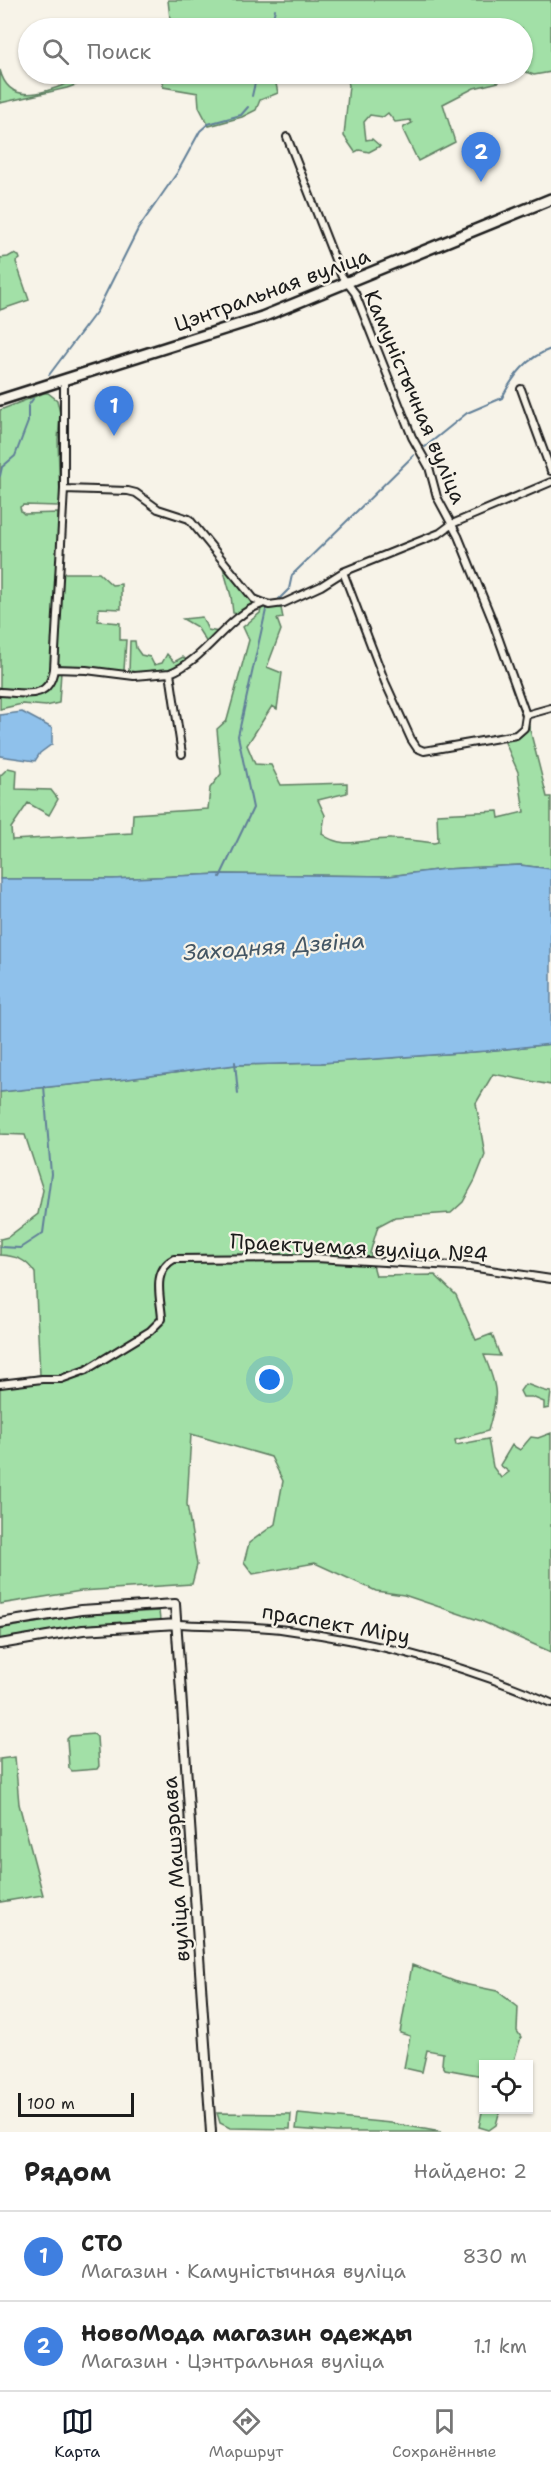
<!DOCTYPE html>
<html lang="ru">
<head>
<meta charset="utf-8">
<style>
  body { margin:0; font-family:"Shantell Sans",sans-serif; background:#f6f6f6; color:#222 }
  .controls { position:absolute; right:18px; bottom:18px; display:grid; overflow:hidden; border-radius:0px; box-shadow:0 2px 4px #0004 }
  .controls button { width:54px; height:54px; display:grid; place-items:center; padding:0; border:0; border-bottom:2px solid #e0e0e0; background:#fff; color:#222; font:30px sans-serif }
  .scale { position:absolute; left:18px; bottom:15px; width:116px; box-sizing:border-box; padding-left:6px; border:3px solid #1c1c1c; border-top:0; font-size:16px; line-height:21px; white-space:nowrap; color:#1c1c1c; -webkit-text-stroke:4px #f7f3e8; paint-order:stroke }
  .you { position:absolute; left:270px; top:1380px; width:21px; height:21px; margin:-15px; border:4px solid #fff; border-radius:50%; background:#1a73e8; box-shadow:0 0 0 9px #1a73e833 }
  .badge { display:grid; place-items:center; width:39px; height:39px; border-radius:50%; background:#111827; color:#fff; font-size:20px; font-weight:700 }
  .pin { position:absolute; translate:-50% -50px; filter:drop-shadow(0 2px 3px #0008) }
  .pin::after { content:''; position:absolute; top:32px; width:21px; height:18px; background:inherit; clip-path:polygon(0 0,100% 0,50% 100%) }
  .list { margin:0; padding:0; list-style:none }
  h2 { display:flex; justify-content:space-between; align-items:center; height:78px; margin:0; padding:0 24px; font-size:26px }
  h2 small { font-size:20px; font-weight:400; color:#767676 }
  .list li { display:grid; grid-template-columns:39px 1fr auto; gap:18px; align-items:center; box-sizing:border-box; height:90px; padding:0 24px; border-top:2px solid #e0e0e0 }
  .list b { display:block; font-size:22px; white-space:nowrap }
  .list p { margin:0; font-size:20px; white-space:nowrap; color:#767676 }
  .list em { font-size:20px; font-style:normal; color:#767676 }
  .icon { flex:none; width:33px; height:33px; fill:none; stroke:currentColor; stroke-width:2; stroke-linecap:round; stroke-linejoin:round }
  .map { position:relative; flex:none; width:551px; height:2132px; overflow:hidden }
  .search { position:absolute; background:#fff; box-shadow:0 2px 4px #0004; left:18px; right:18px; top:18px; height:66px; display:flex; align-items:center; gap:15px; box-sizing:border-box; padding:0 21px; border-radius:33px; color:#767676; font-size:22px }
  .sheet { height:258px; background:#fff }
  nav { display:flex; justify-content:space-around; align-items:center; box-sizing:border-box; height:84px; border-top:2px solid #e0e0e0; background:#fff; font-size:16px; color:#767676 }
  nav a { display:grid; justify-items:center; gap:3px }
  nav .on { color:#111827 }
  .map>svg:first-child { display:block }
  .green { fill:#a2e0a7; stroke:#5f7e62; stroke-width:1.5 }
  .water { fill:#8fc1eb; stroke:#617f98; stroke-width:1.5 }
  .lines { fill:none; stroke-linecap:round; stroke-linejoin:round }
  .stream { stroke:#617f98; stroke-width:2 }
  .minor-casing { stroke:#1c1c1c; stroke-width:10 }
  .tertiary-casing { stroke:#1c1c1c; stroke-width:12 }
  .secondary-casing { stroke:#1c1c1c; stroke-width:14 }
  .minor { stroke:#f7f3e8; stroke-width:6 }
  .tertiary { stroke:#f7f3e8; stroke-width:8 }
  .secondary { stroke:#f7f3e8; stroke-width:9 }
  .labels { text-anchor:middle; stroke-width:4.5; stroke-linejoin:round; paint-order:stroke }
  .street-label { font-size:21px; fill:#1c1c1c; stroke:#f7f3e8 }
  .water-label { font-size:22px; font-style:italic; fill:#445664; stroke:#f7f3e8 }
</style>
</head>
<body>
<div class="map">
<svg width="551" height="2132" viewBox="0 0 551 2132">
  <rect width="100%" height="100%" fill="#f7f3e8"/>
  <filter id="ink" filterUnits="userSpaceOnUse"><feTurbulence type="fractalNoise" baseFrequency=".0167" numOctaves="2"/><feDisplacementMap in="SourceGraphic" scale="12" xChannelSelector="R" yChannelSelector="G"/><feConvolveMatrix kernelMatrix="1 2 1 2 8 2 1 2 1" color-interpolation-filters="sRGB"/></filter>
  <g filter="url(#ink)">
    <path class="green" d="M168 0H551V72L534 75 523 71 522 28H171Z
      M0 70C11 114 58 85 87 77L90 80 67 88 0 103Z
      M177 74H304L276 84 278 93 260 100 256 110 242 117 209 126 199 107 198 93 163 87V81L171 79Z
      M345 74H496L499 82 474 88 443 104 455 142 418 161 403 130 404 127 412 123 410 120 395 122 388 113 383 117 370 115 364 122 366 140 372 139 380 146 369 152 359 150 355 152 344 136 349 85Z
      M13 254 19 256 20 259 16 262 29 300 0 310V258L8 257Z
      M44 393H48L57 400 60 413 58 440 60 501 59 506 23 505 20 507 21 511 24 514 58 513V573L51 677C37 695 21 691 0 689V410Z
      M222 564 246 593 281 608 283 618 277 619 281 630 267 667 282 673 277 709 272 706 247 745 255 764 271 765 281 785 347 783V793L318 800 325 815 322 834C344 851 366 838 391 839 405 839 420 841 434 843L438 842 437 814 498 811 499 818 524 812 518 772 504 740 522 735 529 726 547 797H551V869L520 865 445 869 389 876 220 874 113 879H0V776L8 768 17 770 16 789 51 790 58 799 49 815 28 803 11 828 12 840 132 833 133 814 208 809 210 788 221 774 217 729 227 720 249 640 243 627 260 613 262 606 247 616 233 613 231 596Z
      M63 573H99L112 585 121 584V609L99 608 98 621 120 623V640H126L124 670 121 672 61 666 57 662Z
      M202 617 208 630 219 632 207 643 197 627 183 619Z
      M130 641H135L136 648 141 655 150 657 154 665 162 663 167 654 174 662 183 657 188 662 167 671 129 673Z
      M57 672H61L59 703 46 706 22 704 0 709V694H43L49 691Z
      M551 1044V1085L493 1074 476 1103 485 1155 475 1180 463 1202 451 1213 395 1217 378 1226 370 1253 376 1276 435 1275 456 1295 476 1340 492 1334 500 1356 484 1355C499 1391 498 1394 488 1431L455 1440 456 1445 488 1439 493 1467 501 1478 509 1472 500 1465 512 1445 520 1450 531 1437 538 1438 551 1433V1652L481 1621 404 1595 376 1591 315 1563 253 1574 244 1562 249 1543 275 1524 283 1481 271 1457 191 1434 187 1504 197 1565 192 1584 81 1591 0 1604V1381L40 1375 35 1273C26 1259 16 1256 0 1255V1239L8 1237 38 1214 43 1190 25 1135 0 1134V1092L127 1079 235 1065 321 1063 486 1051Z
      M525 1384C535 1386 543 1392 551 1392L549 1408 544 1409V1402L532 1397H523L520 1391Z
      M159 1611 160 1620 83 1625 0 1639V1629L4 1628 82 1615Z
      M94 1734 97 1737 99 1766 97 1769 72 1771 69 1768 67 1739 70 1736Z
      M15 1757 19 1804 43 1895 0 1902V1759Z
      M412 1965 459 1983 497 1991 518 2007 517 2031 521 2037 513 2064H484L483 2076 445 2069 442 2064 443 2053 427 2050 422 2072 404 2068 410 2036 400 2033Z
      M483 2107 484 2110H500L496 2125 489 2130 479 2127Z
      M217 2113 291 2114 290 2129 230 2128 220 2123Z
      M298 2114 391 2123 441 2132H336L296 2129Z"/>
    <path class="water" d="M22 712 52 728V744L40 753 35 761 0 756V715Z
      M520 865 551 869V1044L486 1051 321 1063 235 1065 127 1079 0 1092V879H113L220 874 389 876 445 869Z"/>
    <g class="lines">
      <path class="stream" d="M271 28 275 9
        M252 96 257 74
        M49 375 97 311 138 229 177 173 200 131 208 124 241 115 248 107
        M425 447 467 413 502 398C513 376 527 357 551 349
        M0 476 2 467 15 456 28 422V406L33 399
        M279 599 289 589 292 575 414 455
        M220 877 253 808 238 736 266 610
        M235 1062 238 1094
        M0 1247 20 1248 43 1233 51 1174 44 1086"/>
      <defs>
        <path id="minor" d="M287 137 341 275 355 293 412 437 429 467 437 497 458 536 491 617 526 715
          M64 379V489L54 669 86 670 134 676 170 673 182 754
          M521 389 551 471
          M64 489 128 491 136 493 158 509 189 519 254 599 269 605 284 603 321 586 343 572 440 533 452 524 551 482
          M343 572 385 682 411 739 417 748 424 751 516 735 524 728 526 715 551 708
          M170 673C207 659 226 616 262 604
          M0 692C25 693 49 701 54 669
          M0 1384 42 1379H61L86 1370 150 1331 162 1319C161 1298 151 1271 174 1259L316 1258 470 1267 551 1279
          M177 1624C213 1626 251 1625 287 1630 377 1642 468 1666 551 1703"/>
        <path id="tertiary" d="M0 1623 81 1610 175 1604 211 2132
          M0 1644 83 1630 177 1624"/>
        <path id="secondary" d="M0 400 262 317 551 199"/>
      </defs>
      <use href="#minor" class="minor-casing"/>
      <use href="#tertiary" class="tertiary-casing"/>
      <use href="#secondary" class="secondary-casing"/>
      <use href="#minor" class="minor"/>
      <use href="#tertiary" class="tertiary"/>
      <use href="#secondary" class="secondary"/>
    </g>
  </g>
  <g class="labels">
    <g class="street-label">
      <text transform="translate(272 290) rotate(-20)" y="7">Цэнтральная вуліца</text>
      <text transform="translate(415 397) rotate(67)" y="7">Камуністычная вуліца</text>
      <text transform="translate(359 1248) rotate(3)" y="7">Праектуемая вуліца №4</text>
      <text transform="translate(336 1624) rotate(10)" y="7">праспект Міру</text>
      <text transform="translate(176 1869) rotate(-94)" y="7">вуліца Машэрава</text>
    </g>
    <g class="water-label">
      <text transform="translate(274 946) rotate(-4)" y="8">Заходняя Дзвіна</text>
    </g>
  </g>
</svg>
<div class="controls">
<button><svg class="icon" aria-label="locate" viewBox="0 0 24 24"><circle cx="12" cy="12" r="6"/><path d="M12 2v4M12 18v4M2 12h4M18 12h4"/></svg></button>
</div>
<div class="scale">100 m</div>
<div class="you"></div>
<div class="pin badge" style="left:114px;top:436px;background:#3f7fe0">1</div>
<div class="pin badge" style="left:481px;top:182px;background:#3f7fe0">2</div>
<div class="search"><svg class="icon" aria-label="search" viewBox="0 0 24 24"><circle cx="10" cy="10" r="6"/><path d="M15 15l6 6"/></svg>Поиск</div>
</div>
<section class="sheet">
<h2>Рядом<small>Найдено: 2</small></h2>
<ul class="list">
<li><span class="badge" style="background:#3f7fe0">1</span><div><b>СТО</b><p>Магазин · Камуністычная вуліца</p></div><em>830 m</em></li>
<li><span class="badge" style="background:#3f7fe0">2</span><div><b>НовоМода магазин одежды</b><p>Магазин · Цэнтральная вуліца</p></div><em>1.1 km</em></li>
</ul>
</section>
<nav>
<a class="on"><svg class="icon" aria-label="map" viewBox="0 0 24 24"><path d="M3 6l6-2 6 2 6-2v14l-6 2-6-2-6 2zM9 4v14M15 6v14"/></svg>Карта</a>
<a><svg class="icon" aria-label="directions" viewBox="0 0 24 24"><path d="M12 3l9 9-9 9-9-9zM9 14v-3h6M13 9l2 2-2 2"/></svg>Маршрут</a>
<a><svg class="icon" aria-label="saved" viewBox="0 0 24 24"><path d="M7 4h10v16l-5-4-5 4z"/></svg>Сохранённые</a>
</nav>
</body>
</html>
